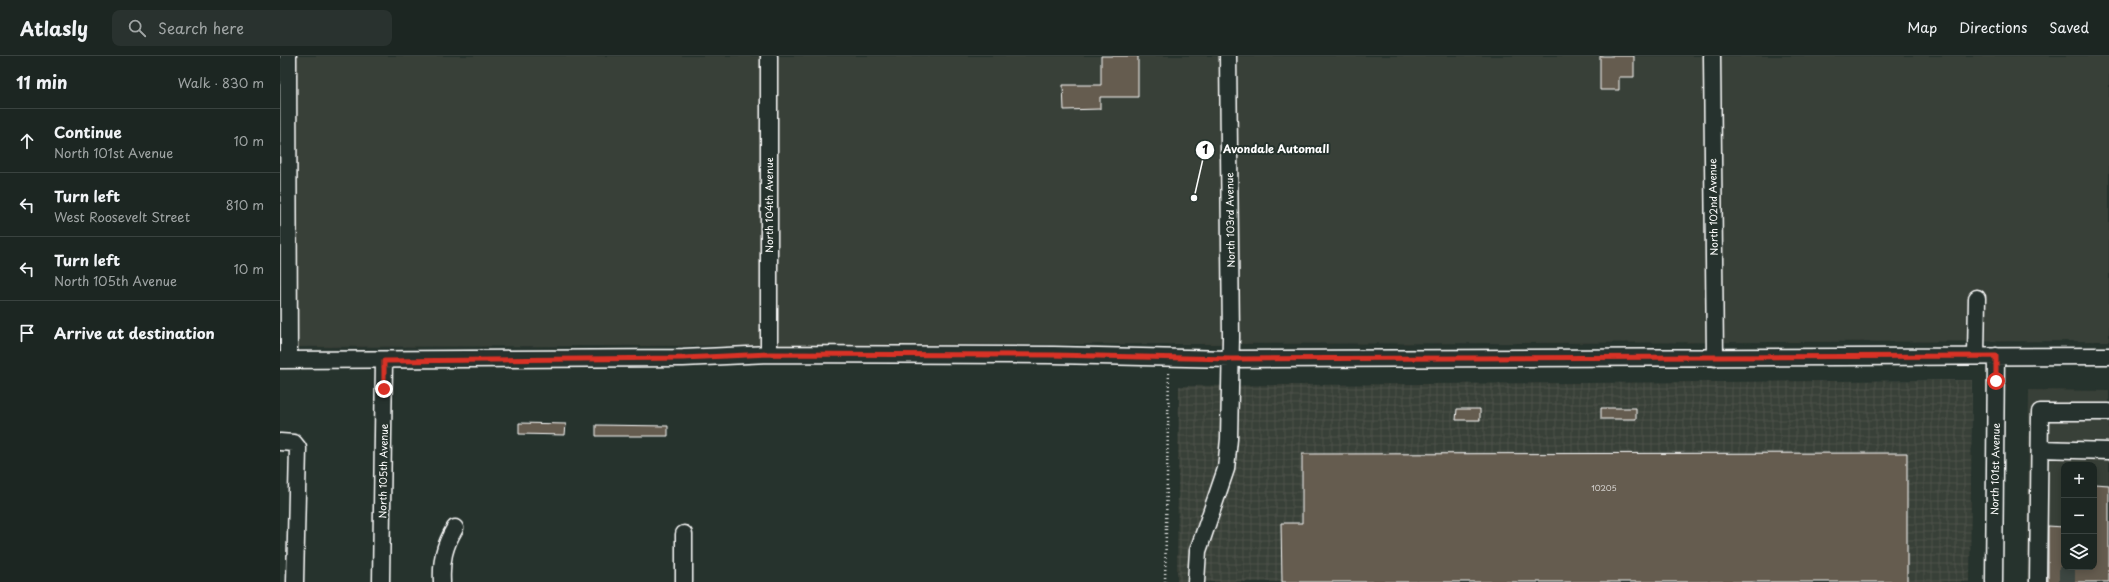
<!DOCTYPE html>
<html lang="en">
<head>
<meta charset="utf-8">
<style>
  body { margin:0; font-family:"Playpen Sans",sans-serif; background:#29322f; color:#f1f3f6 }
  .controls { position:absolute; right:12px; bottom:12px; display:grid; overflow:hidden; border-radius:8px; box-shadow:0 2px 10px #0003 }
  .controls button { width:36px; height:36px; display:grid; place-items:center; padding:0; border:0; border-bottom:1px solid #3a4340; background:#1c2622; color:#f1f3f6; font:20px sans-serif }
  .stop { position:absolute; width:12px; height:12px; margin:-9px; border:3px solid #d93025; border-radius:50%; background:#fff }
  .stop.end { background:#d93025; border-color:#fff; box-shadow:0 1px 4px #0008 }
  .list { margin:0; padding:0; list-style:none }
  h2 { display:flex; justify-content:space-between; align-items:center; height:52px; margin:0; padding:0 16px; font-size:17px }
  h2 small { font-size:13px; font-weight:400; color:#a0a5a5 }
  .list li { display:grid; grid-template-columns:26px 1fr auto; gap:12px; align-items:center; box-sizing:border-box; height:64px; padding:0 16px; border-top:1px solid #3a4340 }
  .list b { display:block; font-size:15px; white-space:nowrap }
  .list p { margin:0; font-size:13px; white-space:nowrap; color:#a0a5a5 }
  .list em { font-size:13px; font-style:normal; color:#a0a5a5 }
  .icon { flex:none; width:22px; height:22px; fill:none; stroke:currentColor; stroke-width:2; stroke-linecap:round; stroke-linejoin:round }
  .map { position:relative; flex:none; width:1829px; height:526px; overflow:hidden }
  header { display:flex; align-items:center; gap:24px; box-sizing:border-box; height:56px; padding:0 20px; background:#1c2622; border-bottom:1px solid #3a4340 }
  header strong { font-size:19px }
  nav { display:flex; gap:22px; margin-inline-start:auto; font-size:14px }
  .search { width:280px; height:36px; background:#29322f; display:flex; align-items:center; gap:10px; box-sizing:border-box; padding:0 14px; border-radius:8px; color:#a0a5a5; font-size:15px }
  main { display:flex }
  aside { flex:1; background:#1c2622 }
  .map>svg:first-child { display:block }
  .built { fill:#393f37; fill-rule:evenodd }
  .industrial { fill:url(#industrial-grid) }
  .building { fill:#655c4f; stroke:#fff }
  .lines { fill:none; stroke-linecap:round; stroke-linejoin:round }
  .minor-tunnel { stroke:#3c4742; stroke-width:16; stroke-dasharray:16 8; stroke-linecap:butt }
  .minor-casing { stroke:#fff; stroke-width:19 }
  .path { stroke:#fff; stroke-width:2.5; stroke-dasharray:1 3; stroke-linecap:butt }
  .minor { stroke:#26332d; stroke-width:16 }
  .route { stroke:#d93025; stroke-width:5 }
  .labels { text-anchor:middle; stroke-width:4; stroke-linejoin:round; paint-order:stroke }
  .number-label { font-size:8px; fill:#d8d6d3 }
  .street-label { font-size:10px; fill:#fff; stroke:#26332d }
  .leader { fill:none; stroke:#fff; stroke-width:1.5 }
  .callout-dot { fill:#fff; stroke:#26332d; stroke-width:1.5 }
  .mark-label { font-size:12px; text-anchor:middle; font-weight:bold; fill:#111 }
  .callout-label { font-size:11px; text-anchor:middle; font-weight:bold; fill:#fff; stroke:#26332d; stroke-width:4; stroke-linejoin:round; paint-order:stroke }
</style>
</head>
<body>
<header>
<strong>Atlasly</strong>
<div class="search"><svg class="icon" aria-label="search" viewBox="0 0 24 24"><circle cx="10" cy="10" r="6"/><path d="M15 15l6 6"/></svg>Search here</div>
<nav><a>Map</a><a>Directions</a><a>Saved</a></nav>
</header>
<main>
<aside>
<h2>11 min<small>Walk · 830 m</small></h2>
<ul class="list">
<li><svg class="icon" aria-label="ahead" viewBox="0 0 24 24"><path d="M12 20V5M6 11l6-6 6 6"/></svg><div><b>Continue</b><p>North 101st Avenue</p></div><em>10 m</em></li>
<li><svg class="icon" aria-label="left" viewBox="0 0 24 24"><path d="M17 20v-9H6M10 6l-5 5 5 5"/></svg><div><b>Turn left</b><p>West Roosevelt Street</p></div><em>810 m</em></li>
<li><svg class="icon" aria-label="left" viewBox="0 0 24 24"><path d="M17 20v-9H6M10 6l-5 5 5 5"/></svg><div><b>Turn left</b><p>North 105th Avenue</p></div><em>10 m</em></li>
<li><svg class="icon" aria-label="arrive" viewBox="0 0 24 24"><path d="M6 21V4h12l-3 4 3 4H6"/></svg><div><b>Arrive at destination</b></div></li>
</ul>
</aside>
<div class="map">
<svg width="1829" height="526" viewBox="0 0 1829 526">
  <defs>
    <pattern id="industrial-grid" width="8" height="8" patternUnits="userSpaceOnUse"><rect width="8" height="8" fill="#393f37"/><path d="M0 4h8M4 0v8" fill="none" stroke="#4d524b"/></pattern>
  </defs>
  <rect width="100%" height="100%" fill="#26332d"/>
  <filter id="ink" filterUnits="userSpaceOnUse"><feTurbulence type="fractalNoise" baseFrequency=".025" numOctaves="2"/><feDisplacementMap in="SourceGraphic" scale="8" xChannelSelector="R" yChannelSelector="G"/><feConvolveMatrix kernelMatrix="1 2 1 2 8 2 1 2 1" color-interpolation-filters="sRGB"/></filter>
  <g filter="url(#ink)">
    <path class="built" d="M0 0H1829V285L0 291Z
      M1749 334 1829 335V526H1747ZM1784 409H1814V511H1784Z"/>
    <path class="industrial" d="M1692 324 1690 526H897L899 330Z"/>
    <path class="building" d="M821 0H858V41H820V53L784 54 783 29H821Z
      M1320 0H1354V21H1339V34H1320Z
      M1321 352H1356V363H1321Z
      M1177 353H1200V364H1176Z
      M239 367 286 368 285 379 239 378Z
      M316 369 388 370V380H316Z
      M1627 397V526H1002L1001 467H1022V398Z
      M1814 428 1829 429V526H1768V470L1784 471V511H1814Z"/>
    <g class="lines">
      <path class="minor-tunnel" d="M1787 526V511"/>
      <defs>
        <path id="minor" d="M8 0 9 304
          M1432 0 1435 302
          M489 298V0
          M1696 300 1697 242
          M0 304 403 302 489 298 774 299 950 303 1829 300
          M0 386 14 387 18 392 15 526
          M1760 393 1829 395
          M404 478V526
          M101 526 104 305
          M162 526C161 505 164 490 175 472
          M916 526 918 495 946 413 949 383 951 281 948 0
          M1714 526 1716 300
          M1758 526 1760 356H1829"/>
      </defs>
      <use href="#minor" class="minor-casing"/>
      <path class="path" d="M885 526 889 315"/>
      <use href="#minor" class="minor"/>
    </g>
  </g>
  <g class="lines" filter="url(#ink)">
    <path class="route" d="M104 333V305L403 302 489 298 774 299 950 303 1716 300V325"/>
  </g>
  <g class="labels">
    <g class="number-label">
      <text x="1324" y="435">10205</text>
    </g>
    <g class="street-label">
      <text transform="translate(489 149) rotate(-90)" y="4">North 104th Avenue</text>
      <text transform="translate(1433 151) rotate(-91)" y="4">North 102nd Avenue</text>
      <text transform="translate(950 164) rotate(-91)" y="4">North 103rd Avenue</text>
      <text transform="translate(1715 413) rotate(-89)" y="4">North 101st Avenue</text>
      <text transform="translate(103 415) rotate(-89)" y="4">North 105th Avenue</text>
    </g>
  </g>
  <path class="leader" d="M914 142L925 94"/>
  <g class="callout-dot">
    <circle cx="914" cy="142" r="4"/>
    <circle cx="925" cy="94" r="10"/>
  </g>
  <g class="mark-label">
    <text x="925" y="98">1</text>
  </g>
  <g class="callout-label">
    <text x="996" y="97">Avondale Automall</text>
  </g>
</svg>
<div class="controls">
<button>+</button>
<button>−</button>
<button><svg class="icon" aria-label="layers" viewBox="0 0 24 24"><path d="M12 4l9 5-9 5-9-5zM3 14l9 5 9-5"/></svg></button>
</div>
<div class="stop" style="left:1716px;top:325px"></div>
<div class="stop end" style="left:104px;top:333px"></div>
</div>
</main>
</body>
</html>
